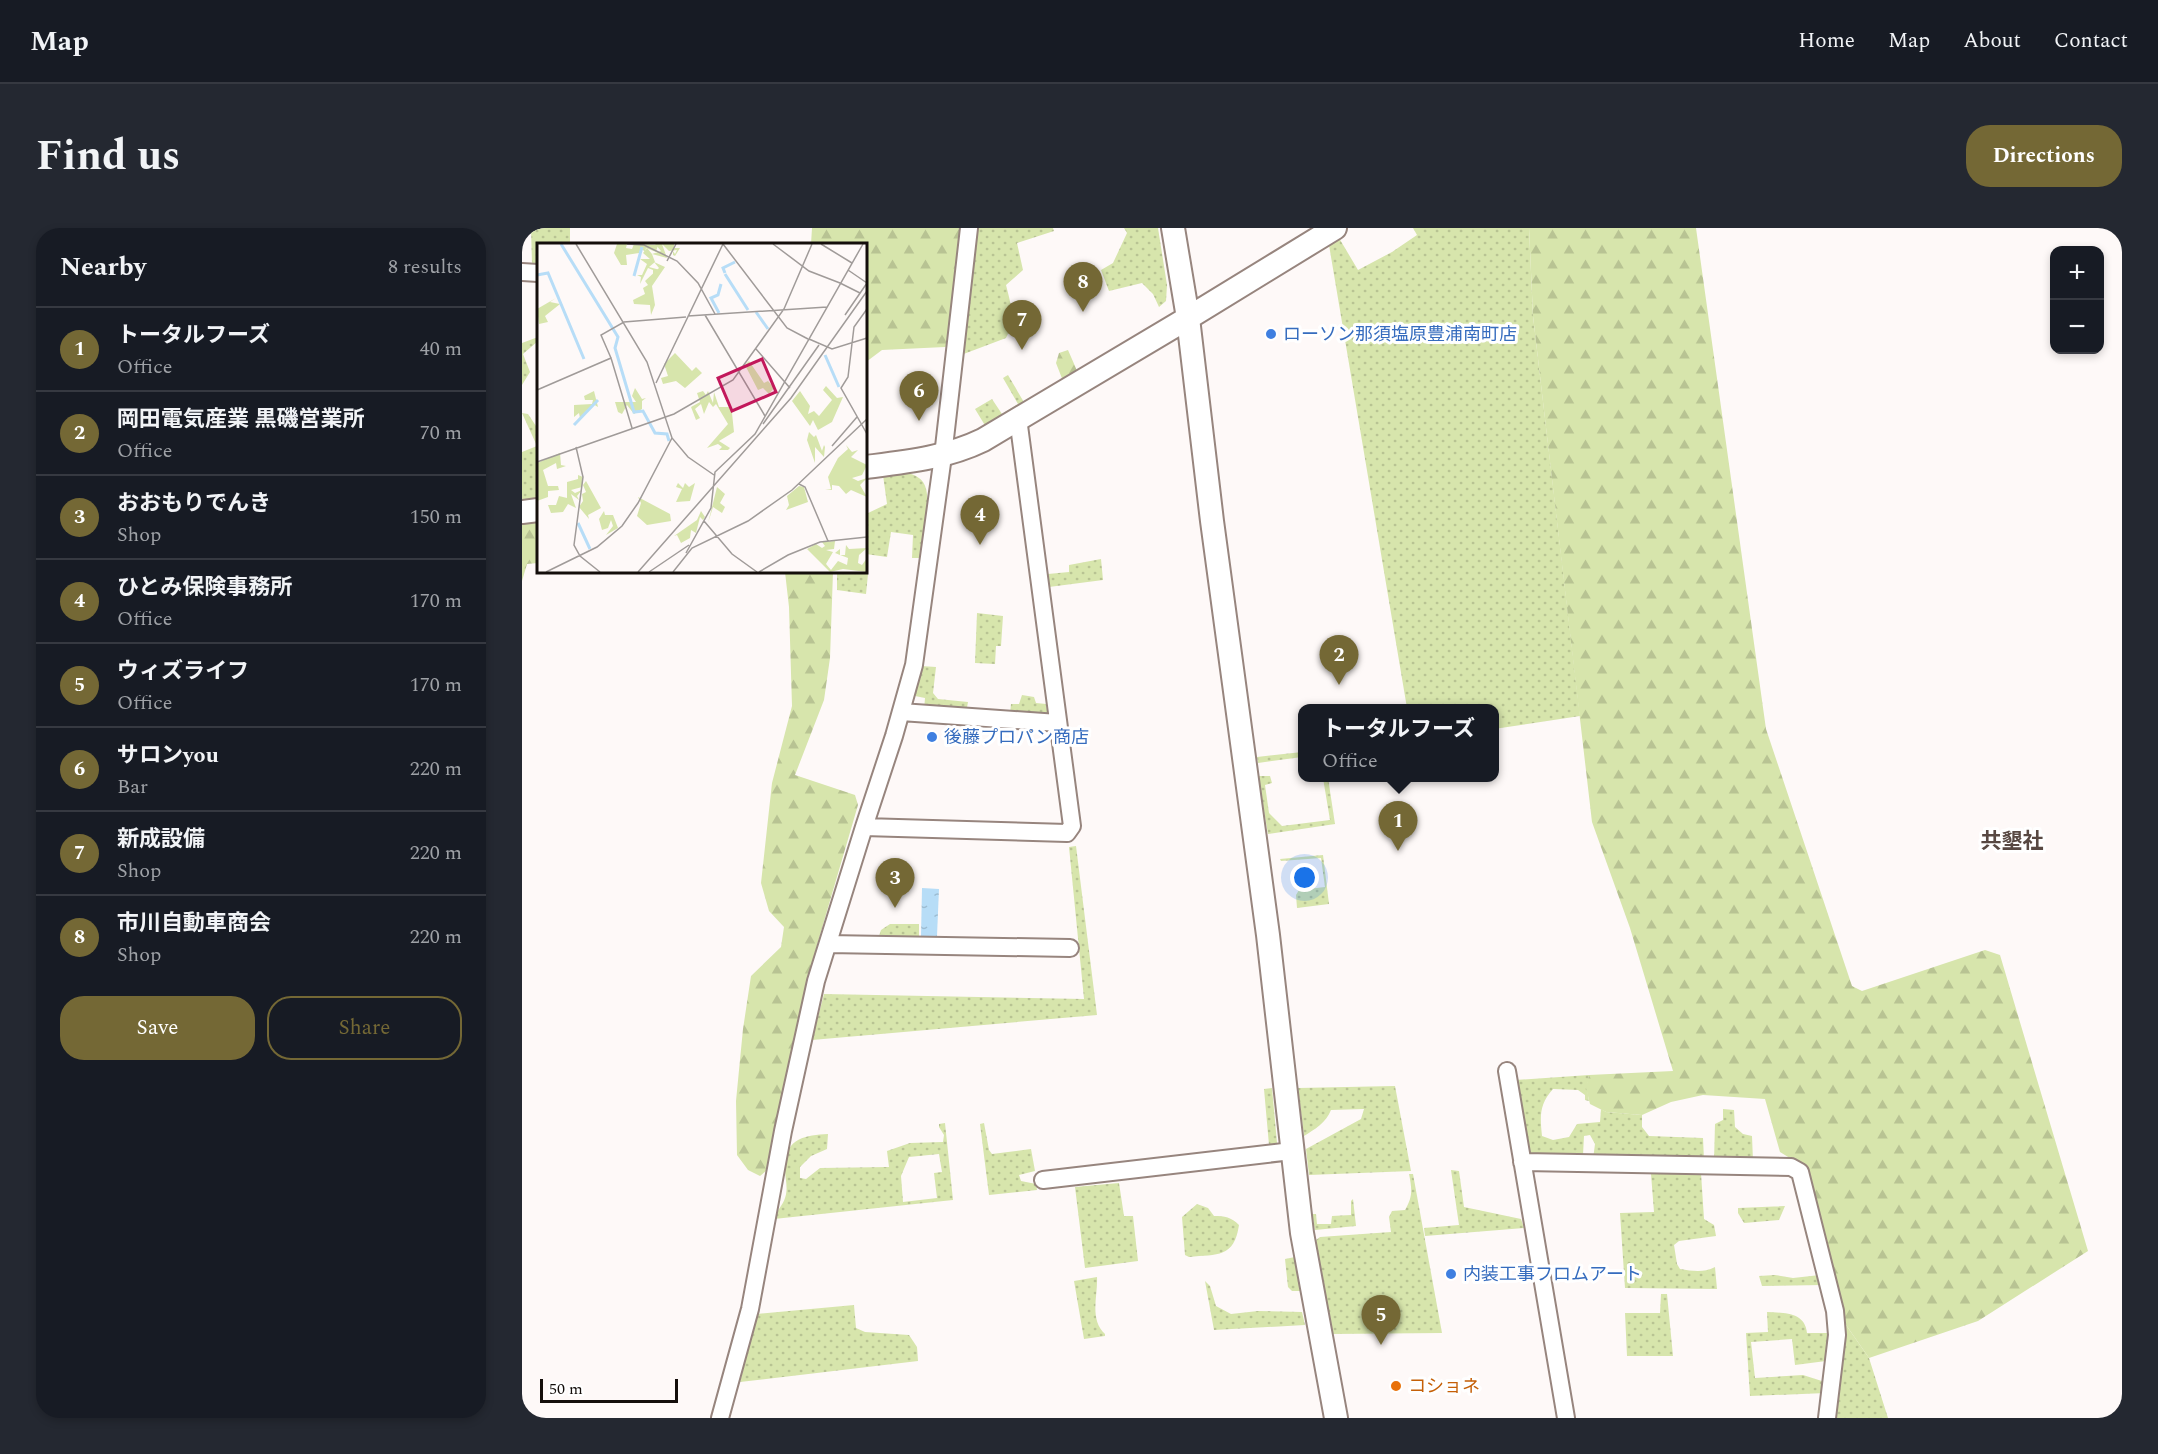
<!DOCTYPE html>
<html lang="en">
<head>
<meta charset="utf-8">
<style>
  body { margin:0; font-family:Spectral,"Noto Sans JP",serif; background:#242831; color:#f1f3f6 }
  .controls { position:absolute; right:18px; top:18px; display:grid; overflow:hidden; border-radius:12px; box-shadow:0 3px 9px #0003 }
  .controls button { width:54px; height:54px; display:grid; place-items:center; padding:0; border:0; border-bottom:2px solid #363941; background:#171b24; color:#f1f3f6; font:30px sans-serif }
  .scale { position:absolute; left:18px; bottom:15px; width:138px; box-sizing:border-box; padding-left:6px; border:3px solid #140e0b; border-top:0; font-size:16px; line-height:21px; white-space:nowrap; color:#140e0b; -webkit-text-stroke:4px #fff; paint-order:stroke }
  .you { position:absolute; left:783px; top:650px; width:21px; height:21px; margin:-15px; border:4px solid #fff; border-radius:50%; background:#1a73e8; box-shadow:0 0 0 9px #1a73e833 }
  .badge { display:grid; place-items:center; width:39px; height:39px; border-radius:50%; background:#746835; color:#fff; font-size:20px; font-weight:700 }
  .pin { position:absolute; translate:-50% -50px; filter:drop-shadow(0 2px 3px #0008) }
  .pin::after { content:''; position:absolute; top:32px; width:21px; height:18px; background:inherit; clip-path:polygon(0 0,100% 0,50% 100%) }
  .popup { position:absolute; left:776px; top:476px; width:201px; height:78px; box-sizing:border-box; display:grid; place-content:center; border-radius:12px; background:#171b24; filter:drop-shadow(0 2px 4px #0005); font-size:20px; white-space:nowrap; color:#9ea1a6 }
  .popup b { font-size:22px; color:#f1f3f6 }
  .popup::after { content:''; position:absolute; left:50%; top:100%; margin-left:-12px; border:12px solid transparent; border-top-color:#171b24 }
  .list { margin:0; padding:0; list-style:none }
  h2 { display:flex; justify-content:space-between; align-items:center; height:78px; margin:0; padding:0 24px; font-size:26px }
  h2 small { font-size:20px; font-weight:400; color:#9ea1a6 }
  .list li { display:grid; grid-template-columns:39px 1fr auto; gap:18px; align-items:center; box-sizing:border-box; height:84px; padding:0 24px; border-top:2px solid #363941 }
  .list b { display:block; font-size:22px; white-space:nowrap }
  .list p { margin:0; font-size:20px; white-space:nowrap; color:#9ea1a6 }
  .list em { font-size:20px; font-style:normal; color:#9ea1a6 }
  .actions { display:flex; gap:12px; padding:18px 24px }
  .actions a { flex:1; padding:14px 0; border:2px solid #746835; border-radius:24px; text-align:center; font-size:21px; color:#746835 }
  .actions .main { background:#746835; color:#fff }
  .map { position:relative; flex:none; width:1600px; height:1190px; overflow:hidden; border-radius:24px }
  header { display:flex; align-items:center; gap:36px; box-sizing:border-box; height:84px; padding:0 30px; background:#171b24; border-bottom:2px solid #363941 }
  header strong { font-size:28px }
  nav { display:flex; gap:33px; margin-inline-start:auto; font-size:21px }
  .intro { display:flex; align-items:center; justify-content:space-between; box-sizing:border-box; height:144px; padding:0 36px }
  h1 { margin:0; font-size:42px }
  .button { padding:15px 27px; border-radius:24px; background:#746835; color:#fff; font-size:21px; font-weight:700 }
  main { display:flex; gap:36px; padding:0 36px }
  aside { flex:1; background:#171b24; border-radius:24px; box-shadow:0 3px 9px #0003 }
  .map>svg:first-child { display:block }
  .grass { fill:url(#grass-dots); fill-rule:evenodd }
  .forest { fill:url(#forest-firs) }
  .water { fill:url(#water-ripples) }
  .lines { fill:none; stroke-linecap:round; stroke-linejoin:round }
  .street-casing { stroke:#97857e; stroke-width:20 }
  .secondary-casing { stroke:#97857e; stroke-width:26 }
  .street { stroke:#fff; stroke-width:16 }
  .secondary { stroke:#fff; stroke-width:22 }
  .shop-dot { fill:#3f7fe0; stroke:#fff; stroke-width:2 }
  .food-dot { fill:#e8710a; stroke:#fff; stroke-width:2 }
  .labels { text-anchor:middle; stroke-width:6; stroke-linejoin:round; paint-order:stroke }
  .shop-label { font-size:18px; fill:#366cbe; stroke:#fff; text-anchor:start }
  .food-label { font-size:18px; fill:#c56008; stroke:#fff; text-anchor:start }
  .quarter-label { font-size:21px; font-weight:bold; fill:#584842; stroke:#fff }
  .inset-river { fill:none; stroke:#b7ddf7; stroke-width:3 }
  .inset-road { fill:none; stroke:#a09b99; stroke-width:1.5 }
  .view { fill:#c2185b; fill-opacity:0.15; stroke:#c2185b; stroke-width:3 }
  .inset-edge { fill:none; stroke:#140e0b; stroke-width:3 }
</style>
</head>
<body>
<header>
<strong>Map</strong>
<nav><a>Home</a><a>Map</a><a>About</a><a>Contact</a></nav>
</header>
<div class="intro"><h1>Find us</h1><a class="button">Directions</a></div>
<main>
<aside>
<h2>Nearby<small>8 results</small></h2>
<ul class="list">
<li><span class="badge">1</span><div><b>トータルフーズ</b><p>Office</p></div><em>40 m</em></li>
<li><span class="badge">2</span><div><b>岡田電気産業 黒磯営業所</b><p>Office</p></div><em>70 m</em></li>
<li><span class="badge">3</span><div><b>おおもりでんき</b><p>Shop</p></div><em>150 m</em></li>
<li><span class="badge">4</span><div><b>ひとみ保険事務所</b><p>Office</p></div><em>170 m</em></li>
<li><span class="badge">5</span><div><b>ウィズライフ</b><p>Office</p></div><em>170 m</em></li>
<li><span class="badge">6</span><div><b>サロンyou</b><p>Bar</p></div><em>220 m</em></li>
<li><span class="badge">7</span><div><b>新成設備</b><p>Shop</p></div><em>220 m</em></li>
<li><span class="badge">8</span><div><b>市川自動車商会</b><p>Shop</p></div><em>220 m</em></li>
</ul>
<div class="actions"><a class="main">Save</a><a>Share</a></div>
</aside>
<div class="map">
<svg width="1600" height="1190" viewBox="0 0 1600 1190">
  <defs>
    <pattern id="grass-dots" width="8" height="8" patternUnits="userSpaceOnUse" patternTransform="scale(1.5)"><rect width="8" height="8" fill="#d7e5ac"/><path d="M2 2h.1M6 6h.1" fill="none" stroke="#b8c393" stroke-width="1.8" stroke-linecap="round"/></pattern>
    <pattern id="forest-firs" width="22" height="20" patternUnits="userSpaceOnUse" patternTransform="scale(1.5)"><rect width="22" height="20" fill="#d7e5ac"/><path d="M5 1l3.5 6h-7zM16 11l3.5 6h-7z" fill="#b8c393"/></pattern>
    <pattern id="water-ripples" width="26" height="14" patternUnits="userSpaceOnUse" patternTransform="scale(1.5)"><rect width="26" height="14" fill="#b7ddf7"/><path d="M2 4q2-2 4 0t4 0M15 11q2-2 4 0t4 0" fill="none" stroke="#9cbcd2"/></pattern>
  </defs>
  <rect width="100%" height="100%" fill="#fef9f8"/>
  <path class="grass" d="M9 0H48V16H16V36H10Z
    M454 0H531L532 3 495 15 501 42 484 57C489 77 494 92 484 110L439 127Z
    M602 0H636L645 57 644 73 637 79 631 66 620 55 587 63 579 42 591 35 605 5Z
    M891 0H1007L1011 88 1058 488 972 501V480H885L807 17 817 10 836 42 870 24 895 7Z
    M16 109V113L1 126 8 144 0 157V115Z
    M486 147 503 176 464 199 453 181 470 171 480 186 496 176 481 150Z
    M0 185 6 186 16 201V274L0 276V224L15 218Z
    M380 244C387 245 396 247 401 254 411 268 402 312 400 330H390L391 307 369 304 365 329 344 326V286L365 276 361 247Z
    M579 331 581 352 527 359 526 346 547 344V337Z
    M315 344 346 346 344 366 315 362Z
    M455 385 481 388 479 418H474L473 436 453 435Z
    M399 438 414 439 411 465 416 471 446 474 444 485 402 482 403 470 393 468Z
    M500 467 512 469 514 475 524 476 526 488 488 486 489 476H497Z
    M780 524V529L736 535 735 529Z
    M736 548H748L750 555 743 557 747 585 760 598 808 592 801 550H806L813 596 746 606Z
    M554 618 575 787 290 812 302 766 562 771 547 619Z
    M801 627 807 676 775 680 774 667 777 662 803 659 799 630 759 633 758 631Z
    M368 696H397V708H357L359 702Z
    M1067 847 1065 860 1067 873 1063 872V867L1056 862 1031 861C1017 877 1018 888 1020 908L1031 912 1047 909 1055 896 1078 894 1079 881 1084 884 1120 887V899L1127 908 1181 910 1182 932 1071 931 1073 916 1068 907 1062 908 1061 927 1004 926 993 852Z
    M873 858 889 943 787 947 784 921 839 891 842 881 809 882C804 895 793 901 782 908L776 860Z
    M750 860 755 915 747 917 742 861Z
    M1201 881 1212 882 1213 899 1221 906 1230 908 1231 933H1192L1193 896 1201 892Z
    M423 895 431 972 252 991C255 982 261 977 263 970 267 959 262 948 263 937 264 910 284 907 306 906L305 921 289 928 278 939V950L284 951 298 940 367 939 365 923 388 915 421 914 422 907 417 899V896ZM417 926 420 944 412 945 415 970 381 974 379 948 387 929Z
    M462 895 467 922 470 926 509 921 513 943 497 947 499 953 514 956 515 962 467 967 458 896Z
    M929 942 937 943 942 979 999 991 1002 1000 903 1008 902 1000 937 997Z
    M1179 945 1182 991 1192 997 1194 1008 1157 1013 1152 1017 1155 1036 1158 1041C1171 1043 1181 1045 1193 1039L1195 1061 1103 1060 1098 985 1132 984 1129 946Z
    M887 946H891L920 1105 810 1106 794 1012 798 1009 869 1004 867 989 870 983 883 982C891 969 890 961 887 946Z
    M597 955 602 988H611L616 1033 563 1040 553 959Z
    M831 971 834 998 793 1002 790 986H794L795 996H809L810 988 829 987V973Z
    M675 976 686 980 692 988C703 988 709 989 717 997 712 1030 696 1026 667 1029L663 1027 660 989Z
    M1263 978 1257 992 1222 995 1216 985V980Z
    M773 1029 778 1063H770L766 1059 763 1031Z
    M1253 1047 1271 1050 1298 1047 1300 1057 1240 1058 1237 1048Z
    M575 1049C576 1068 567 1091 583 1106V1108L562 1111 552 1053Z
    M683 1053 688 1058 694 1078 709 1086 736 1083 780 1084 783 1097 692 1102Z
    M1139 1066H1145L1151 1128H1105L1103 1085H1138Z
    M332 1077 334 1100 343 1104 387 1107 395 1119 396 1133 218 1154 235 1086Z
    M1245 1084C1262 1085 1283 1084 1285 1105H1306L1307 1122 1304 1133 1273 1137 1270 1111 1229 1114 1233 1150 1281 1147 1303 1154 1304 1165 1228 1168 1224 1105 1246 1104Z
    M1322 1094 1347 1130 1366 1190H1312Z"/>
  <path class="forest" d="M290 0H443L430 115 423 119 360 122 344 134V16H289Z
    M1007 0H1174L1244 501 1330 758 1340 763 1463 722 1478 727 1566 1023 1456 1093 1347 1130 1322 1094 1271 932 1258 924 1243 871 1181 867 1149 874 1120 887 1084 884 1068 876 1064 860 1067 847 1151 843 1108 700 1070 594 1011 88Z
    M546 122 556 145 541 153 534 135 537 125Z
    M16 294V335L5 336 0 353V296Z
    M263 344H311L308 430 302 472 273 547 333 567 336 577 286 748 244 943 238 948 226 942 215 927 214 873 221 801 229 748 259 719 262 699 247 683 239 655 250 555 270 478 267 379Z"/>
  <path class="water" d="M400 660 417 661 415 708H399Z"/>
  <g class="lines">
    <defs>
      <path id="street" d="M0 44 16 45
        M379 484 536 495
        M342 599 545 605 550 598 496 190
        M306 716 548 720
        M985 843 1044 1190
        M1000 934 1269 939 1278 944 1313 1083 1315 1107 1305 1190
        M521 952 770 923
        M198 1190 228 1081 261 903 294 753 342 599 372 508 392 437 421 228 447 0"/>
      <path id="secondary" d="M651 0 666 90 690 293 746 707 780 1005 814 1190
        M344 239C384 234 424 230 461 212L666 90 813 0
        M0 284 16 282"/>
    </defs>
    <use href="#street" class="street-casing"/>
    <use href="#secondary" class="secondary-casing"/>
    <use href="#street" class="street"/>
    <use href="#secondary" class="secondary"/>
  </g>
  <g class="shop-dot">
    <circle cx="749" cy="106" r="6"/>
    <circle cx="410" cy="509" r="6"/>
    <circle cx="929" cy="1046" r="6"/>
  </g>
  <circle class="food-dot" cx="874" cy="1158" r="6"/>
  <g class="labels">
    <g class="shop-label">
      <text x="761" y="112">ローソン那須塩原豊浦南町店</text>
      <text x="422" y="515">後藤プロパン商店</text>
      <text x="941" y="1052">内装工事フロムアート</text>
    </g>
    <g class="food-label">
      <text x="886" y="1164">コショネ</text>
    </g>
    <g class="quarter-label">
      <text x="1490" y="620">共墾社</text>
    </g>
  </g>
  <g transform="translate(15 15)">
    <rect width="330" height="330" fill="#fef9f8"/>
    <path d="M118 1H137V5H143L138 13 136 12V8L138 11 140 7 132 8 125 1 130 15 115 11 118 19 112 24 123 27 122 32 116 37V27L111 25 103 41 104 34 100 32H105L110 21 103 16H113L106 10 110 5 115 11 124 8Z" fill="#d7e5ac"/>
    <path d="M80 1H90L89 5 95 6 97 1 121 2 119 9 109 5 108 9 104 5 102 10 89 12 90 22H84L77 10ZM117 19 128 24 115 43 118 62 114 72 113 62 97 61 96 57 108 51 106 45 111 42 108 38 122 25ZM19 55 13 59 23 61 8 73 11 79 2 81 0 66ZM212 118 227 140 231 138 237 145 232 151 226 145 221 147 208 122ZM289 143 300 155 306 154 295 179 281 187 276 177 273 183 255 158 263 148 273 163 271 171 277 168 282 173 295 157 286 147ZM98 145 105 156 109 155 105 158V166L97 171 90 162 85 171 81 169 78 159H99L95 153ZM57 148 61 164 56 161 43 175 42 170 37 174V162L55 161 56 157H48L47 153ZM166 148 169 152 171 148 176 160 177 149 182 164H192L195 170 197 189 182 198 193 205 191 207H182L185 204 181 201 170 205 191 181 179 161 176 164 172 159 167 171 164 161 158 166 163 175 159 177 154 164 163 159 160 150ZM272 189 277 194 279 192 285 208 287 202 288 204 287 214 278 204V220L270 197ZM309 202 315 209 321 207 314 214 330 222 325 232 315 235 321 238 330 235 323 242 330 254 314 247 309 251 302 243 295 242V247L288 246H294L291 234 301 215 311 206ZM23 210 24 222 29 223 20 226 19 220 6 227 11 243H21L22 247 11 248V254L0 258V220ZM41 232 46 234 45 244 34 247 38 250 45 247 40 253 42 257 34 251 39 265 31 261 26 269 14 270 11 262H19L22 253 30 255V239L41 236ZM49 238 64 265 51 272 52 276 42 264 46 258 45 251 49 249 46 242ZM141 240 146 245 148 240 152 244 158 240 153 258 139 259 145 246 139 244ZM262 243 267 244 271 259 249 267 252 262 250 253ZM180 244 188 251 183 260 188 264 185 270 176 264 171 280ZM101 254 133 271 134 278 110 282 100 273 104 260ZM67 268 68 272H76L81 285 69 292 76 283 74 277 71 285 65 287 62 276ZM164 268 168 274 166 277 163 274 159 290 154 287 153 295 144 300 140 292 137 293 160 277ZM298 298 297 306 289 307 296 309 289 321 294 327 301 318 310 322 311 315 298 310 303 306V312H308L309 302 312 306 330 305 322 312 321 320 325 322 330 315V329L306 326 293 329 270 306 279 301 285 305 288 303 285 299Z" fill="#d7e5ac"/>
    <path d="M138 110 155 128 159 124 165 130 148 145 139 138 126 141 124 135 131 133 127 121Z" fill="#d7e5ac"/>
    <path class="inset-river" d="M24 1 81 94 78 105 97 169 106 168 118 190 130 191 132 198M188 30 186 25 198 19M188 31 211 67M0 32 11 30 47 116M97 33 105 4M219 69 231 86M182 70 174 55 181 52 184 41M288 112 302 144M37 182 61 157M41 280 53 306"/>
    <path class="inset-road" d="M39 1 110 119 135 195 151 214 177 232M90 1 107 2 140 18 161 40 178 71M186 1 250 85 271 96M236 1 272 28 303 40M284 1 315 20M130 18 139 1M311 27 330 40M303 40 323 50M330 66 317 84 311 134 304 145 330 191M168 72 228 173M308 72 330 40M151 73 290 64M272 96 295 106 330 95M219 106 253 145M74 115 95 185M119 140 186 1M0 147 74 115 64 92 87 79 149 74M226 181 282 102M295 203 320 174M39 204 46 234 37 302 43 313 63 329M0 219 137 171 196 137 247 66 275 1M262 241 268 244 291 298M167 278 195 311 220 329M149 310 174 265 178 229 218 191 326 1M9 329 60 304 85 283 101 260 135 195M101 329 254 155 330 48M112 329 152 302M136 329 155 305 211 278 255 247 330 176M222 329 251 312 283 299 330 294"/>
    <path class="view" d="M225 116 239 149 195 168 181 135Z"/>
    <rect width="330" height="330" class="inset-edge"/>
  </g>
</svg>
<div class="controls">
<button>+</button>
<button>−</button>
</div>
<div class="scale">50 m</div>
<div class="you"></div>
<div class="pin badge" style="left:876px;top:623px">1</div>
<div class="popup"><b>トータルフーズ</b>Office</div>
<div class="pin badge" style="left:817px;top:457px">2</div>
<div class="pin badge" style="left:373px;top:680px">3</div>
<div class="pin badge" style="left:458px;top:317px">4</div>
<div class="pin badge" style="left:859px;top:1117px">5</div>
<div class="pin badge" style="left:397px;top:193px">6</div>
<div class="pin badge" style="left:500px;top:122px">7</div>
<div class="pin badge" style="left:561px;top:84px">8</div>
</div>
</main>
</body>
</html>
